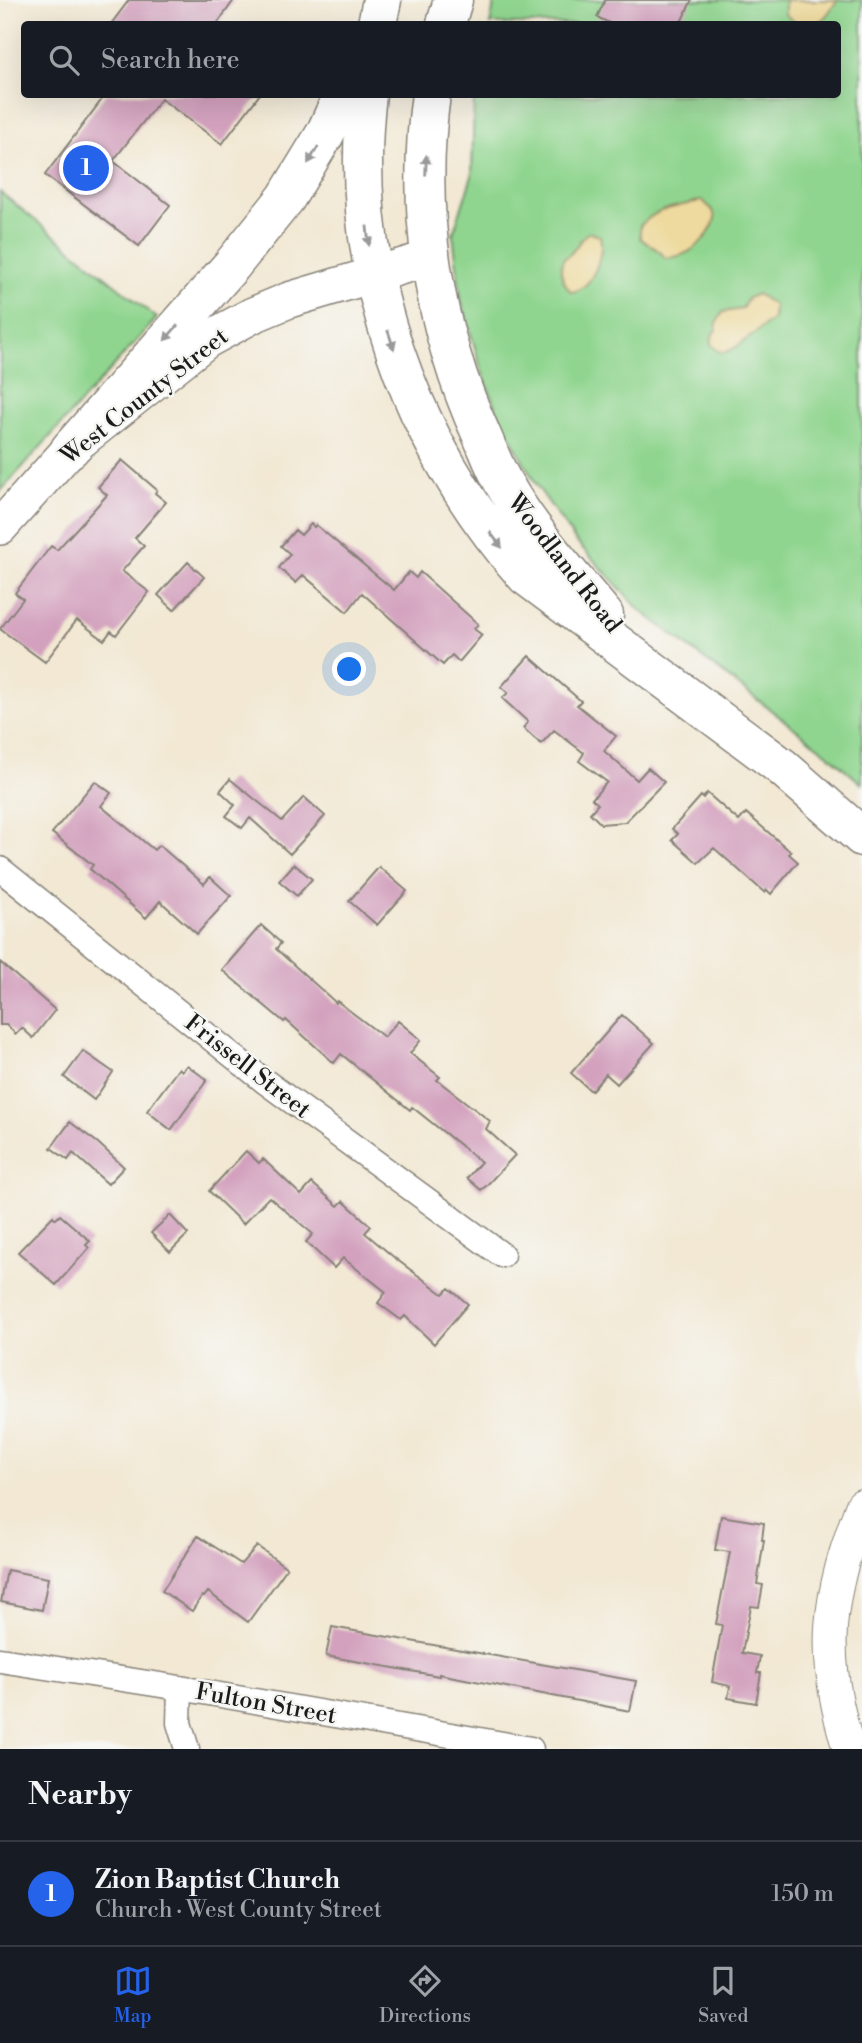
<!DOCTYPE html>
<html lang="en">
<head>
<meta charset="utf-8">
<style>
  body { margin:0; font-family:"Libre Bodoni",serif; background:#20242c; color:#f1f3f6 }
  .you { position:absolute; left:350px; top:670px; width:24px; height:24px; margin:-18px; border:5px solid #fff; border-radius:50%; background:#1a73e8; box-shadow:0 0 0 10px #1a73e833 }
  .badge { display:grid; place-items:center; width:46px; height:46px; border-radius:50%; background:#2563eb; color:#fff; font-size:23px; font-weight:700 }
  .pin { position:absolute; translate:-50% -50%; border:4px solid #fff; box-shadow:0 2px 7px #0006 }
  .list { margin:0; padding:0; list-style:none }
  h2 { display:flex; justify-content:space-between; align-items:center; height:91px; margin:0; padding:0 28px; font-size:30px }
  h2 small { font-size:23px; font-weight:400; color:#9ea1a6 }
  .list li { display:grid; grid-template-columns:46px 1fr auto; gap:21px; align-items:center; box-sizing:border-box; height:105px; padding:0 28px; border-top:2px solid #363941 }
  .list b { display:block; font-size:26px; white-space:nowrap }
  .list p { margin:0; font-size:23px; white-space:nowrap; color:#9ea1a6 }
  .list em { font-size:23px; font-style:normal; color:#9ea1a6 }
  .icon { flex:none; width:38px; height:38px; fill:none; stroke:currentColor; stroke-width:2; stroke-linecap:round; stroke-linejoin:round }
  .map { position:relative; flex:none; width:862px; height:1749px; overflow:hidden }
  .search { position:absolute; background:#171b24; box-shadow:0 7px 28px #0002; left:21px; right:21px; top:21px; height:77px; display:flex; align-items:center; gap:18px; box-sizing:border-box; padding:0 24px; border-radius:7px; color:#9ea1a6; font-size:26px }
  .sheet { height:196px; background:#171b24 }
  nav { display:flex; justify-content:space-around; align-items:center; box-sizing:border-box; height:98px; border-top:2px solid #363941; background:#171b24; font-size:19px; color:#9ea1a6 }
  nav a { display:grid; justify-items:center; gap:4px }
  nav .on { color:#2563eb }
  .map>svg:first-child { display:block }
  .green { fill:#90d58f; stroke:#567856; stroke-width:2 }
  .sand { fill:#eeda9e; stroke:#857b5d; stroke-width:2 }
  .building { fill:#d3a1be }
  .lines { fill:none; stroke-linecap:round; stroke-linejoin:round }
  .minor-casing { stroke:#878278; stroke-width:27 }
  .tertiary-casing { stroke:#878278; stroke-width:34 }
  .secondary-casing { stroke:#878278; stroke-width:38 }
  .primary-casing { stroke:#878278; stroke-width:41 }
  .minor { stroke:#fff; stroke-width:24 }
  .tertiary { stroke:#fff; stroke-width:32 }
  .secondary { stroke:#fff; stroke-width:35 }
  .primary { stroke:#fff; stroke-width:38 }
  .oneway { fill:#999 }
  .labels { text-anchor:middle; stroke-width:5; stroke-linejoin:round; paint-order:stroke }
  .street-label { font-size:24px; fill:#1c1c1c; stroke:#f6f6f2 }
</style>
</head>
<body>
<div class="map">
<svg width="862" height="1749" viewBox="0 0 862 1749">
  <rect width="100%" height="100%" fill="#f6f6f2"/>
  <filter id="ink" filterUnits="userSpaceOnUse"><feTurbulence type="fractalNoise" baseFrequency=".0143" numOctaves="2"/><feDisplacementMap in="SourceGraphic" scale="14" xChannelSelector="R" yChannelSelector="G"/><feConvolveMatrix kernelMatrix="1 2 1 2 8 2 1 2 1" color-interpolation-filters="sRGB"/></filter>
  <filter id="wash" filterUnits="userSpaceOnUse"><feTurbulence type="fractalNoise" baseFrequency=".00686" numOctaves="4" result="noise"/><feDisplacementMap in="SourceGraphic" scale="28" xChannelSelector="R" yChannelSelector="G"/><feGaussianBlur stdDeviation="1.57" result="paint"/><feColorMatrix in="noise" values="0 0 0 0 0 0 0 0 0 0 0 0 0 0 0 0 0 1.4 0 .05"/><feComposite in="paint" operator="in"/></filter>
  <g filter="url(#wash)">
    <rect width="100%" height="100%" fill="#f2e8d3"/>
    <path class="green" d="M495 0H862V784L828 754 639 609 575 540 537 486 501 420 481 369 461 299 453 234 472 176 474 95 838 94V24H490Z
      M0 192 157 318 0 492Z"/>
    <path class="sand" d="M785 0H838C822 20 825 25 797 24L785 14Z
      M702 200C707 205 715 210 715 218 715 224 711 229 708 234 696 249 685 257 665 258 659 248 649 246 640 238V226C659 206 677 208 702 200Z
      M589 232 600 236C605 255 592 290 571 292 563 282 558 272 563 259 577 252 576 241 589 232Z
      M757 294 774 305 773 319C765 325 734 351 726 352 719 353 715 349 711 344L713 333 716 330 717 322 723 312 742 309 748 298Z"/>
    <g id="blocks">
      <path class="building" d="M129 0H234L217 24H111Z
        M605 0H692L680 24H611L597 17Z
        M106 94H260L222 144 161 99 113 161 170 205 139 246 45 175Z
        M122 460 157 490 155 493 166 502 135 538 144 546 122 571 149 592 116 635 111 631 104 640 77 620 45 662 0 629 23 599 15 593 51 546 57 550 107 495 98 487Z
        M311 524 314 527 316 525 394 590 409 572 416 578 420 572 478 624 474 629 482 635 459 662 452 655 443 665 362 593 347 612 303 575 296 583 279 568 290 554 281 546 295 530 301 535Z
        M188 562 204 577 174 610 158 595Z
        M529 656 581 701 577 705 616 736 604 751 637 780 648 768 664 782 625 822 601 824 590 813 598 804 592 799 607 782 579 761 584 753 554 730 541 744 523 728 528 722 502 698 508 693 501 687Z
        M230 779 282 821 304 797 325 816 290 854 250 818 242 828 226 816 235 805 220 791Z
        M95 781 111 793 101 806 154 850 159 845 204 884 210 877 231 896 197 934 160 901 146 918 90 869 93 865 52 833Z
        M707 793 739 821 746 813 791 852 789 854 798 862 771 894 767 890 765 893 714 848 698 863 672 840 678 834 672 829 701 796 703 798Z
        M294 864 312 879 297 896 279 881Z
        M379 867 407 891 377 925 349 901Z
        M261 925 281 943 276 949 336 1003 337 1001 384 1037 398 1021 421 1040 410 1053 440 1077 437 1080 490 1121 486 1129 515 1155 486 1186 481 1190 467 1178 481 1162 412 1107 410 1110 341 1054 334 1063 286 1020 284 1022 222 970Z
        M0 962 55 1010 33 1038 22 1028 16 1034 6 1025H0Z
        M622 1015 654 1043 617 1084 606 1074 591 1091 571 1073Z
        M83 1051 113 1072 94 1100 64 1077Z
        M187 1065 207 1080 171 1130 147 1111 179 1068 182 1071Z
        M70 1122 98 1143 124 1167 108 1184 73 1153 68 1160 51 1148Z
        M246 1151 259 1163 263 1159 301 1195 312 1183 338 1206 343 1201 371 1226 365 1233 396 1259 443 1294 449 1288 468 1304 434 1344 405 1316 401 1320 378 1303 386 1292 343 1258 334 1268 306 1242 313 1234 269 1197 243 1224 209 1191Z
        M60 1215 90 1241 86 1245 89 1248 56 1285 18 1252 53 1216 56 1219Z
        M170 1215 188 1234 170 1252 151 1233Z
        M721 1516 764 1523 762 1540H764L757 1584 763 1585 759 1607 751 1606 742 1653 760 1656 757 1673H761L756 1703 728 1698 730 1686 712 1682 722 1625 716 1624 730 1552 715 1550Z
        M198 1536 241 1564 257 1546 287 1568 248 1622 208 1592 204 1597 202 1596 192 1611 162 1591Z
        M7 1570 48 1578 42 1610 1 1602Z
        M332 1627 636 1681 630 1711 439 1674V1676L326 1656Z"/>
    </g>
  </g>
  <g filter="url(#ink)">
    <use href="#blocks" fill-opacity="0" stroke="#878278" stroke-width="2"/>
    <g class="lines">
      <defs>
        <path id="minor" d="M0 869 263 1080 502 1255
          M0 1660 180 1688 531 1749
          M180 1688 179 1723 187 1749"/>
        <path id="tertiary" d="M849 1749C819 1653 827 1598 862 1505"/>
        <path id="secondary" d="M0 527 70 449 207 340 253 315 289 300 430 258"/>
        <path id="primary" d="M377 24 382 0
          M446 24 453 0
          M367 94C346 270 410 444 526 576L782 767 862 837
          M431 94C415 212 433 329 482 436 489 452 495 469 504 484 531 532 569 573 604 615
          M70 449 232 265 286 198 325 134 343 94"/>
      </defs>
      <use href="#minor" class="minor-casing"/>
      <use href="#tertiary" class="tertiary-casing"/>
      <use href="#secondary" class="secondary-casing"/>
      <use href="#primary" class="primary-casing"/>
      <use href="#minor" class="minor"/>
      <use href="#tertiary" class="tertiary"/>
      <use href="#secondary" class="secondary"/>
      <use href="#primary" class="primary"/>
    </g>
    <defs><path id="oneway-solid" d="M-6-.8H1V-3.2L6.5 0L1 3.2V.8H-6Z" transform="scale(1.75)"/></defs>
    <g class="oneway">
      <use href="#oneway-solid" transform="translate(313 155) rotate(121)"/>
      <use href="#oneway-solid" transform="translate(426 165) rotate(-88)"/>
      <use href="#oneway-solid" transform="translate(368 236) rotate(84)"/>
      <use href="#oneway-solid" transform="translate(171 333) rotate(131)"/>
      <use href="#oneway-solid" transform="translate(391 340) rotate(71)"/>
      <use href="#oneway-solid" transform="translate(496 540) rotate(52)"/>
    </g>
  </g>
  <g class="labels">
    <g class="street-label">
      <text transform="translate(144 396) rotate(-38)" y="8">West County Street</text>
      <text transform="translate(565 563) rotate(52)" y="8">Woodland Road</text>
      <text transform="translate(248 1066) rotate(38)" y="8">Frissell Street</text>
      <text transform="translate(266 1703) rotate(10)" y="8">Fulton Street</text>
    </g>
  </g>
</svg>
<div class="you"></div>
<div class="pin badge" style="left:86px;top:168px">1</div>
<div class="search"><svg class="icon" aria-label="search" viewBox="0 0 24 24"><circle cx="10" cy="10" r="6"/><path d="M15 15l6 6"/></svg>Search here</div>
</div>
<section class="sheet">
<h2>Nearby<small></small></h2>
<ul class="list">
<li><span class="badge">1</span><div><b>Zion Baptist Church</b><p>Church · West County Street</p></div><em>150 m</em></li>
</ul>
</section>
<nav>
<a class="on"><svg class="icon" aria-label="map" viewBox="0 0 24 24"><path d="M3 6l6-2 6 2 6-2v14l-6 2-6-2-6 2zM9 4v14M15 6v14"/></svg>Map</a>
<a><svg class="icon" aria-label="directions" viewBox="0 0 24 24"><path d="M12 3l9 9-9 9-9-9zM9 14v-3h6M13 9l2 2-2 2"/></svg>Directions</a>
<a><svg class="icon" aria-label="saved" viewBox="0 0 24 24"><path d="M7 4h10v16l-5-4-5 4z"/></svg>Saved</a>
</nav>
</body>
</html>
